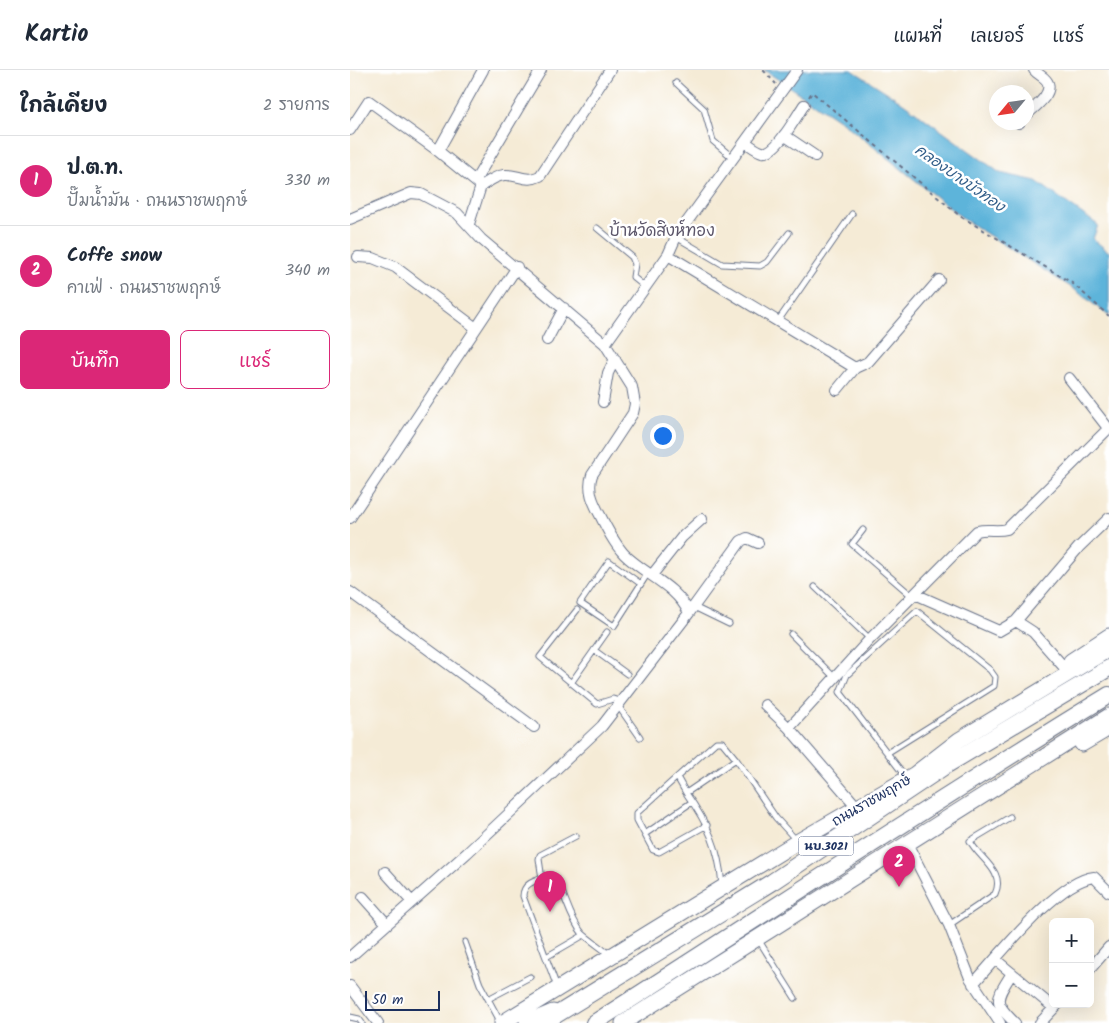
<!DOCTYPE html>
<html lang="th">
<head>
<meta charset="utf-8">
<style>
  body { margin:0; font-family:Kalam,"Playpen Sans Thai",sans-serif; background:#f2f2f3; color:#1f2937 }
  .controls { position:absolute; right:15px; bottom:15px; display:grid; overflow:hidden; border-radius:8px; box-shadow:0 5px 20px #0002 }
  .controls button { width:45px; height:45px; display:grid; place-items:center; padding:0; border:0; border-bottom:1px solid #e0e1e3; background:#fff; color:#1f2937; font:25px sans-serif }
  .compass { position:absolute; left:639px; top:15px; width:45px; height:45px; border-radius:50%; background:#fff; box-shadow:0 5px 20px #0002; rotate:241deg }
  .scale { position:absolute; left:15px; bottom:12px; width:75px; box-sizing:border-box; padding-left:5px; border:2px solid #1b2f5e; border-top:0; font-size:14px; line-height:18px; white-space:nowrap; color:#1b2f5e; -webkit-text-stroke:4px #fff; paint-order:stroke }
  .you { position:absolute; left:312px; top:365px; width:18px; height:18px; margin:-12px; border:4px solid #fff; border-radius:50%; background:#1a73e8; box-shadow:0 0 0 8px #1a73e833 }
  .badge { display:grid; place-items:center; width:32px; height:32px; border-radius:50%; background:#db2777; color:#fff; font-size:16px; font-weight:700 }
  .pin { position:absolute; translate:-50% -41px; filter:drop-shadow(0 1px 2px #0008) }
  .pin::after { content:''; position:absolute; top:26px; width:18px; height:15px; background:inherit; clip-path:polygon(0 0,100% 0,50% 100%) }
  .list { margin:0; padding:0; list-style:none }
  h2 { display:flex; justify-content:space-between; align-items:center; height:65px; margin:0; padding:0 20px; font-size:21px }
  h2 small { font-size:16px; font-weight:400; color:#747a83 }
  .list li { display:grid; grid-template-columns:32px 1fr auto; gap:15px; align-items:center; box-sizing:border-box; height:90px; padding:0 20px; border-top:1px solid #e0e1e3 }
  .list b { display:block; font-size:19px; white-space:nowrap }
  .list p { margin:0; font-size:16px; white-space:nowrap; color:#747a83 }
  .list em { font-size:16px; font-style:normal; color:#747a83 }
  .actions { display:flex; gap:10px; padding:15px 20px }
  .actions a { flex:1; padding:11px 0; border:1px solid #db2777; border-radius:8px; text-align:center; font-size:18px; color:#db2777 }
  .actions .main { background:#db2777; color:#fff }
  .map { position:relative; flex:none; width:759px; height:953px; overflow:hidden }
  header { display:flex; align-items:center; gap:30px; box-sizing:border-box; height:70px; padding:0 25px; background:#fff; border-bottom:1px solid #e0e1e3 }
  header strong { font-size:24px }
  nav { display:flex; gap:28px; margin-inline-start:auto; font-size:18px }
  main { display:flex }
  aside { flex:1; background:#fff }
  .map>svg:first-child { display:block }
  .water { fill:#5db4da; stroke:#3c729c }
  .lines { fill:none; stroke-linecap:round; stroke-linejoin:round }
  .lane-casing { stroke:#677188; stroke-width:7 }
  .street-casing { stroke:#677188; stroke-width:12 }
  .secondary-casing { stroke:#677188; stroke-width:17 }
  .primary-casing { stroke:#677188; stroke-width:18 }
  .path { stroke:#677188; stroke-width:2; stroke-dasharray:4 4; stroke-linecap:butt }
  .lane { stroke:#fff; stroke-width:5 }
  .street { stroke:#fff; stroke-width:10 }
  .secondary { stroke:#fff; stroke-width:15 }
  .primary { stroke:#fff; stroke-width:16 }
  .labels { text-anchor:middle; stroke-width:5; stroke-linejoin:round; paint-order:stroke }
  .shield { fill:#fff; stroke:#5f6d8e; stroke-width:1 }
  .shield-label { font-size:12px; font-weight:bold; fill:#1b2f5e }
  .street-label { font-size:14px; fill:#1b2f5e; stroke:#fff }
  .water-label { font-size:15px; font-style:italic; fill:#325e89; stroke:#fff }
  .quarter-label { font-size:16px; fill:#5c566a; stroke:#fff }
</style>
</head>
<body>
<header>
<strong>Kartio</strong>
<nav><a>แผนที่</a><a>เลเยอร์</a><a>แชร์</a></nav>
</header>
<main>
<aside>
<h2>ใกล้เคียง<small>2 รายการ</small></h2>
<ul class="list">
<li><span class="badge">1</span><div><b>ป.ต.ท.</b><p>ปั๊มน้ำมัน · ถนนราชพฤกษ์</p></div><em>330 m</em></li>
<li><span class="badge">2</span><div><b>Coffe snow</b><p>คาเฟ่ · ถนนราชพฤกษ์</p></div><em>340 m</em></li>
</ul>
<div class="actions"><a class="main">บันทึก</a><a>แชร์</a></div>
</aside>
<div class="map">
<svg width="759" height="953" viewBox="0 0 759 953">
  <rect width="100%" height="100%" fill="#fff"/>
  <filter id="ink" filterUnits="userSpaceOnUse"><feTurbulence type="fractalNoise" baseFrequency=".02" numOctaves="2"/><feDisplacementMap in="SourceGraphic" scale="10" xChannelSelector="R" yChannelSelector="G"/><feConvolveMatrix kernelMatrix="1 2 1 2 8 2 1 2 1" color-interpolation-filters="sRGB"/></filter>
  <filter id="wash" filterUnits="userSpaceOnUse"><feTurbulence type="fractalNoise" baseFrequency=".0096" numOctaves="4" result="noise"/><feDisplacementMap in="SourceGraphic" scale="20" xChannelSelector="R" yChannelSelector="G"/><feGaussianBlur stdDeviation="1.12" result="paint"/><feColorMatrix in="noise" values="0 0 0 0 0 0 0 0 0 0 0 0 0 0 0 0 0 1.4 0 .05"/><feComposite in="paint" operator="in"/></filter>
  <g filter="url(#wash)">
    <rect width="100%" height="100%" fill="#f5ebd6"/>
    <path class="water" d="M414 0H502L549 30 650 103 686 111 748 155 743 169 759 182V246L724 219 615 150 495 54Z"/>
  </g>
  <g filter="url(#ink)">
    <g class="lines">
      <defs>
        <path id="lane" d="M326 13 354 39 363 71 383 88
          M247 158 282 187 285 194 283 207 295 217
          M326 167 372 194 410 196 417 192 439 163
          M428 251 502 144
          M513 460 502 474 562 526
          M291 514 259 491 230 533 264 556 298 503
          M465 517 520 569
          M344 537 379 554
          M227 540 190 587 247 634 263 629 272 632
          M441 564 485 608
          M244 580 277 604
          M221 613 257 562
          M269 637 290 667
          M537 683 644 616 645 607 640 600 567 541 497 605 490 622 555 706
          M327 707 336 723
          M357 755 309 782 303 780 287 750V743L366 672H372L386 689
          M295 764 342 732
          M192 809 189 789 190 785 226 766
          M372 815C369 778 358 754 336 723L386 689 426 748 446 770
          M599 855 645 824C656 801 629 789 620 771L660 747
          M408 869 445 928
          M115 872 130 914 151 953
          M196 887 234 865
          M207 917 173 826C173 811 190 810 201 805L206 809C216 826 219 847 232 863 237 868 253 879 260 885
          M138 929 180 907
          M0 947 9 949 12 953"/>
        <path id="street" d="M676 45C684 38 706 22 696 10 693 6 687 4 684 0
          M669 53 670 52
          M0 60 19 31 88 81
          M434 65 465 86
          M395 72C400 75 407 81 412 82 426 85 447 45 454 35
          M125 111 191 0
          M131 116 88 81 133 0
          M0 149 61 123 71 124 107 143 131 169 255 274 282 317 285 334 283 343 242 405C237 420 243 432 250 445 257 459 264 473 274 484 295 505 326 515 339 543L252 656 117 783 0 887
          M119 154 131 116C138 112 145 106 154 105 168 104 176 113 190 106L260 0
          M318 185 505 298 518 292 589 210
          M8 187 23 188 45 197 126 258
          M197 270 214 238
          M255 274 318 185 326 167 447 0
          M719 308 758 358
          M487 320 505 298
          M253 332 258 303 265 289
          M0 448 167 197
          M302 505 332 467 352 449
          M0 522 184 657
          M565 524 649 561 666 551 683 562 713 596
          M339 543 391 471 397 468 408 473
          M666 551 729 477 759 448
          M415 635 439 658
          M508 738 439 658 520 569 627 461C638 458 646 462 657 459L759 358
          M561 781 599 855 620 908 650 953
          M35 802 62 832
          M13 827 37 854
          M646 890 704 938
          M740 899 759 877
          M662 903C646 929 642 931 665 953
          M623 914C649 886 707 811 744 807L759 822
          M0 916 28 953
          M690 953 708 934"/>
        <path id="secondary" d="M721 591 759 566
          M732 674 759 658
          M152 953 447 772 565 704 609 670 759 579
          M177 953 203 942
          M273 953 759 646"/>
        <path id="primary" d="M193 953 422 812 595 696 759 598
          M244 953C415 844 585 731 759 625"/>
      </defs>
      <use href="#lane" class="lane-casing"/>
      <use href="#street" class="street-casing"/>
      <use href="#secondary" class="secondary-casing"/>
      <use href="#primary" class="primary-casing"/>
      <path class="path" d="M413 0 426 14
        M459 27 462 22 610 146 722 213 759 246"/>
      <use href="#lane" class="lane"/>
      <use href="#street" class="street"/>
      <use href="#secondary" class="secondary"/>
      <use href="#primary" class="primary"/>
    </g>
  </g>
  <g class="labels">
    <rect class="shield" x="448.5" y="766.5" width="55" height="19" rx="4"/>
    <g class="shield-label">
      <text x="476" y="780">นบ.3021</text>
    </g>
    <g class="street-label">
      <text transform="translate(521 730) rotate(-30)" y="5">ถนนราชพฤกษ์</text>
    </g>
    <g class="water-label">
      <text transform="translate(610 108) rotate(35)" y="5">คลองบางบัวทอง</text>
    </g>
    <g class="quarter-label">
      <text x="312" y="166">บ้านวัดสิงห์ทอง</text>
    </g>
  </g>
</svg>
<div class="controls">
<button>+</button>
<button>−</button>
</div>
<svg class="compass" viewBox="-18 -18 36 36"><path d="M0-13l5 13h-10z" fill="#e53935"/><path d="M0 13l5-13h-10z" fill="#747a83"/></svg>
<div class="scale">50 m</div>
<div class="you"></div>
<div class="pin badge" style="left:200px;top:842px">1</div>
<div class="pin badge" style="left:549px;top:817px">2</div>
</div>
</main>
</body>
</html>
